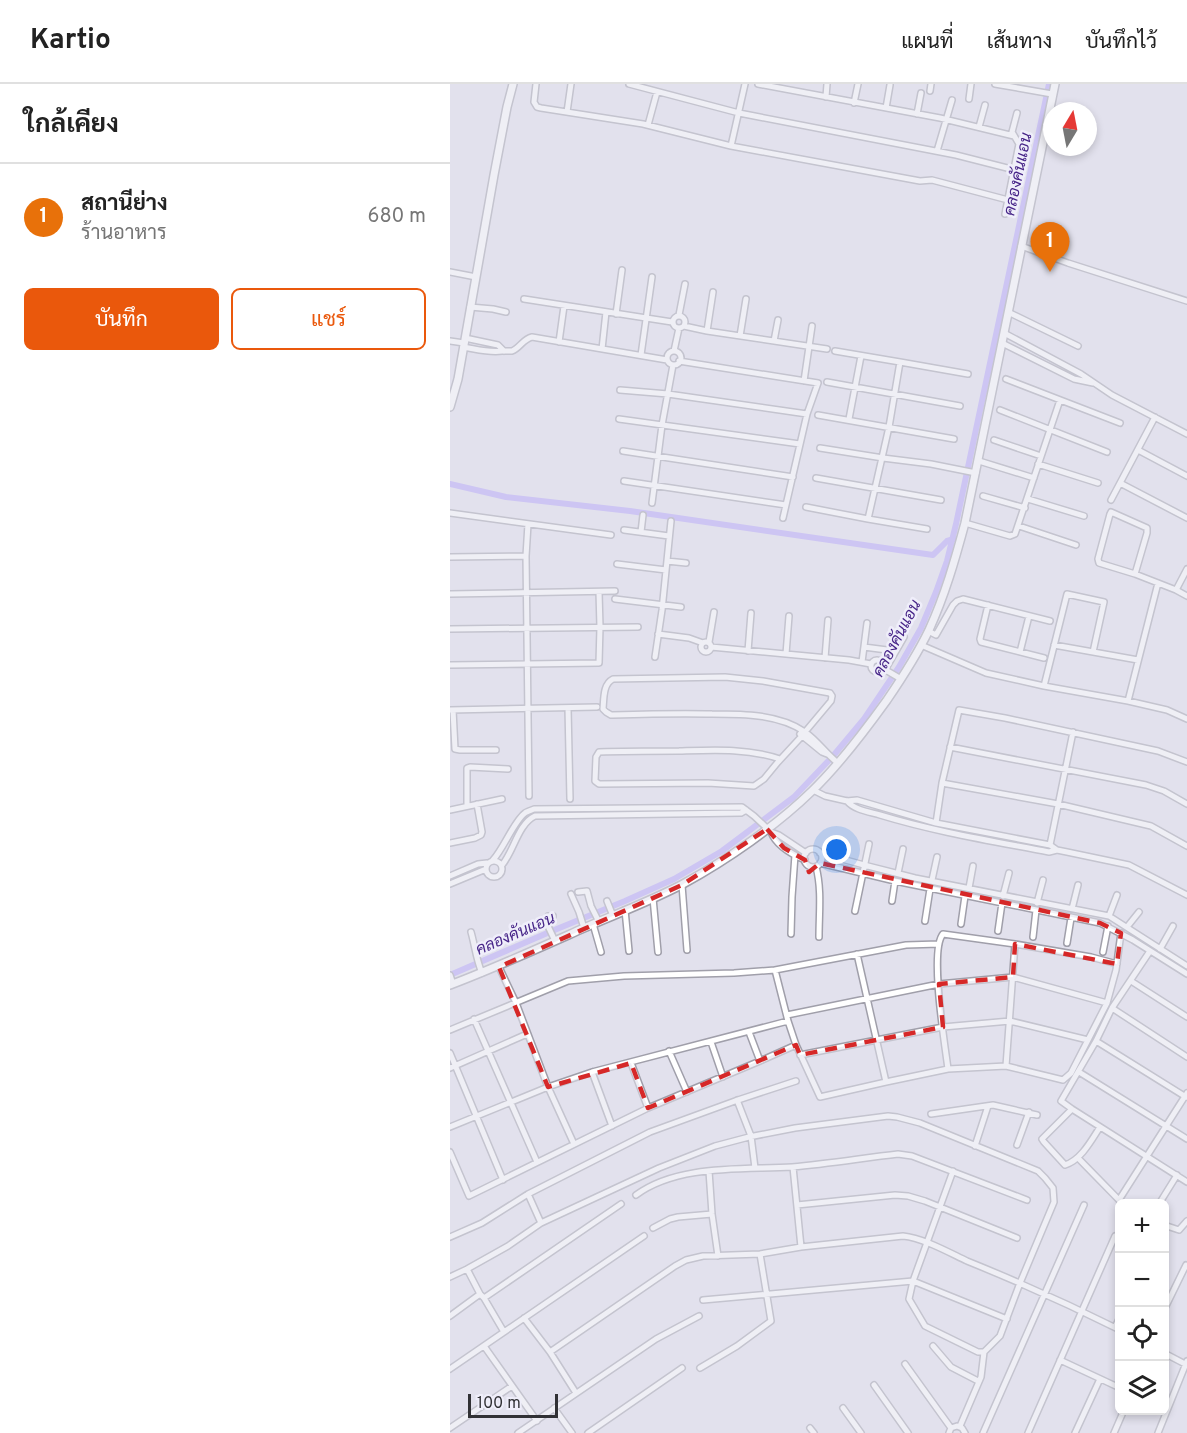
<!DOCTYPE html>
<html lang="th">
<head>
<meta charset="utf-8">
<style>
  body { margin:0; font-family:Overpass,Sarabun,sans-serif; background:#f2f2f2; color:#222 }
  .controls { position:absolute; right:18px; bottom:18px; display:grid; overflow:hidden; border-radius:9px; box-shadow:0 3px 9px #0003 }
  .controls button { width:54px; height:54px; display:grid; place-items:center; padding:0; border:0; border-bottom:2px solid #e0e0e0; background:#fff; color:#222; font:30px sans-serif }
  .compass { position:absolute; left:593px; top:18px; width:54px; height:54px; border-radius:50%; background:#fff; box-shadow:0 3px 9px #0003; rotate:10deg }
  .scale { position:absolute; left:18px; bottom:15px; width:90px; box-sizing:border-box; padding-left:6px; border:3px solid #313135; border-top:0; font-size:16px; line-height:21px; white-space:nowrap; color:#313135; -webkit-text-stroke:4px #efeefa; paint-order:stroke }
  .you { position:absolute; left:387px; top:766px; width:21px; height:21px; margin:-15px; border:4px solid #fff; border-radius:50%; background:#1a73e8; box-shadow:0 0 0 9px #1a73e833 }
  .badge { display:grid; place-items:center; width:39px; height:39px; border-radius:50%; background:#ea580c; color:#fff; font-size:20px; font-weight:700 }
  .pin { position:absolute; translate:-50% -50px; filter:drop-shadow(0 2px 3px #0008) }
  .pin::after { content:''; position:absolute; top:32px; width:21px; height:18px; background:inherit; clip-path:polygon(0 0,100% 0,50% 100%) }
  .list { margin:0; padding:0; list-style:none }
  h2 { display:flex; justify-content:space-between; align-items:center; height:78px; margin:0; padding:0 24px; font-size:26px }
  h2 small { font-size:20px; font-weight:400; color:#767676 }
  .list li { display:grid; grid-template-columns:39px 1fr auto; gap:18px; align-items:center; box-sizing:border-box; height:108px; padding:0 24px; border-top:2px solid #e0e0e0 }
  .list b { display:block; font-size:22px; white-space:nowrap }
  .list p { margin:0; font-size:20px; white-space:nowrap; color:#767676 }
  .list em { font-size:20px; font-style:normal; color:#767676 }
  .actions { display:flex; gap:12px; padding:18px 24px }
  .actions a { flex:1; padding:14px 0; border:2px solid #ea580c; border-radius:9px; text-align:center; font-size:21px; color:#ea580c }
  .actions .main { background:#ea580c; color:#fff }
  .icon { flex:none; width:33px; height:33px; fill:none; stroke:currentColor; stroke-width:2; stroke-linecap:round; stroke-linejoin:round }
  .map { position:relative; flex:none; width:737px; height:1349px; overflow:hidden }
  header { display:flex; align-items:center; gap:36px; box-sizing:border-box; height:84px; padding:0 30px; background:#fff; border-bottom:2px solid #e0e0e0 }
  header strong { font-size:28px }
  nav { display:flex; gap:33px; margin-inline-start:auto; font-size:21px }
  main { display:flex }
  aside { flex:1; background:#fff }
  .map>svg:first-child { display:block }
  .lines { fill:none; stroke-linecap:round; stroke-linejoin:round }
  .canal { stroke:#b4a2fa; stroke-width:6 }
  .street-casing { stroke:#a09faa; stroke-width:8 }
  .secondary-casing { stroke:#a09faa; stroke-width:10 }
  .street { stroke:#fff; stroke-width:5 }
  .secondary { stroke:#fff; stroke-width:7 }
  .marked { fill:none; stroke:#d62828; stroke-width:4.5; stroke-dasharray:12 8; stroke-linejoin:round }
  .labels { text-anchor:middle; stroke-width:5; stroke-linejoin:round; paint-order:stroke }
  .water-label { font-size:16px; font-style:italic; fill:#472588; stroke:#efeefa }
</style>
</head>
<body>
<header>
<strong>Kartio</strong>
<nav><a>แผนที่</a><a>เส้นทาง</a><a>บันทึกไว้</a></nav>
</header>
<main>
<aside>
<h2>ใกล้เคียง<small></small></h2>
<ul class="list">
<li><span class="badge" style="background:#e8710a">1</span><div><b>สถานีย่าง</b><p>ร้านอาหาร</p></div><em>680 m</em></li>
</ul>
<div class="actions"><a class="main">บันทึก</a><a>แชร์</a></div>
</aside>
<div class="map">
<svg width="737" height="1349" viewBox="0 0 737 1349">
  <rect width="100%" height="100%" fill="#e2e1ed"/>
  <g class="lines">
    <path class="canal" d="M0 400 56 413 180 427 483 471 497 457 504 455
      M0 891 102 847 175 817 224 795 272 767 344 713 383 672 414 635 449 583 471 544 486 508 497 477 506 440 599 0"/>
    <defs>
      <path id="street" d="M86 0 84 18 87 23 91 24 193 40 281 62 470 97 482 96 558 116
        M179 0 289 29 506 71 565 86
        M308 0 490 34 564 52
        M545 0 602 10
        M480 7 481 0
        M376 13 377 0
        M519 15 521 0
        M404 19 408 0
        M436 24 440 1
        M117 28 121 0
        M467 30 471 9
        M198 41 207 8
        M529 43 535 21
        M281 62 295 0
        M487 67 502 16
        M555 130 569 60 562 48 567 29
        M571 162 618 179 737 217
        M0 188 26 193
        M74 215 222 238
        M20 223 43 225 56 228
        M558 228 628 262
        M166 230 172 186
        M229 231 235 200
        M223 238a6 6 0 1 1 12 0a6 6 0 1 1-12 0Z
        M234 242 257 247 377 265
        M257 247 263 208
        M554 249 631 290 662 311 737 350
        M290 252 296 215
        M15 254 48 261 54 267
        M0 257 14 259
        M324 257 328 236
        M109 258 114 222
        M552 259 624 295 643 299
        M13 263C26 265 39 269 52 267 53 267 61 267 62 267 70 264 73 255 82 253L217 276
        M152 265 156 228
        M224 267 229 244
        M385 267 450 278 439 343 418 435
        M217 274a7 7 0 1 1 14 0a7 7 0 1 1-14 0Z
        M191 271 202 193
        M229 277 368 299 357 330 333 434
        M450 278 518 290
        M556 295 670 339
        M354 297 362 242
        M377 298 510 322
        M170 306 218 310 357 330
        M550 326 657 368
        M368 331 504 355
        M169 335 350 360
        M399 335 411 272
        M544 356 591 372
        M370 364 433 374 481 380 526 389
        M688 366 737 392
        M173 367 343 393
        M529 377 584 394
        M588 380 648 399
        M366 394 491 416
        M174 397 336 421
        M670 399 737 434
        M533 412 575 424
        M578 415 634 432
        M661 416 705 333
        M202 419 212 341 223 281
        M356 423 418 435 477 445
        M0 429 161 451
        M515 439 560 452 565 450 610 316
        M78 440 76 472 79 712
        M569 442 626 461
        M174 446 219 452
        M191 448 193 431
        M0 473 76 472
        M217 477 236 479
        M167 480 216 486
        M685 490 697 449V444L661 428 660 430 648 475 649 479 685 490 726 506 737 512
        M726 506 737 485
        M0 510 165 507
        M165 515 231 523
        M538 521 530 555 531 558 594 574
        M0 545 188 543
        M478 547 486 551 503 521 507 517 513 515 600 537
        M208 550 239 554 253 559
        M251 563a5 5 0 1 1 10 0a5 5 0 1 1-10 0Z
        M259 558 264 528
        M471 561 536 589 594 602 678 617 717 626 737 635
        M604 561 688 576
        M261 563 399 576 421 580
        M414 563 437 566
        M298 567 301 529
        M570 568 579 532
        M336 570 339 532
        M205 573 212 526 221 437
        M375 574 378 536
        M421 582a6 6 0 1 1 12 0a6 6 0 1 1-12 0Z
        M412 578 417 539
        M0 581 149 579 150 543 149 508
        M434 585 451 595
        M435 586 454 553
        M594 602 617 510 654 518 643 568
        M678 617 708 499
        M118 624 120 715
        M0 626 147 623
        M3 626 5 665 10 666H46
        M355 648 381 617 382 612 380 609 313 597 275 593 163 595C153 600 154 614 153 625L156 628 161 631C195 630 228 629 262 630 293 630 329 630 355 648 368 657 376 670 388 679
        M350 650 372 668 377 670
        M500 663 696 701 714 707 737 720
        M330 675C297 664 263 666 229 667 202 667 176 667 149 668L146 673 145 697 149 700 258 699 304 702 314 695 328 678 352 652
        M492 699 608 720 701 742 737 762
        M363 706 375 712 397 717 407 716 486 739 600 761 607 766
        M397 717C404 726 420 728 430 731 486 748 542 757 599 768L607 766 617 768 679 781 737 811
        M17 722V684L20 683 58 685
        M0 726 52 715
        M486 739 492 699 509 626 555 634 708 667 737 678
        M321 748C326 761 341 770 355 776
        M0 759 25 754 31 751 32 748 27 720
        M600 761 623 648
        M354 774a9 9 0 1 1 18 0a9 9 0 1 1-18 0Z
        M370 769 414 781 465 794 659 832 737 882
        M43 776C54 764 64 737 75 729 76 728 82 726 84 725L292 723 304 732 321 748 329 751 356 769
        M36 785a8 8 0 1 1 16 0a8 8 0 1 1-16 0Z
        M370 779 445 797 650 839 683 856 737 890
        M52 781C64 767 68 740 85 732L291 729 296 726
        M366 783C372 805 369 830 369 853
        M448 789 453 765
        M0 792 28 780 37 779
        M482 796 487 773
        M0 800 36 785
        M232 801 237 866
        M519 804 523 782
        M128 808 137 807 141 822 149 838
        M121 810 129 828 134 844
        M553 812 559 789
        M203 814 208 868
        M157 817 163 832
        M442 817 445 797
        M587 819 593 796
        M622 825 628 801
        M175 826 179 867
        M405 827 419 760
        M103 832H98L97 834V840L105 857
        M659 832 667 811
        M475 837 480 805
        M143 840 151 868
        M511 840 515 812
        M677 843 689 828
        M548 847 552 819
        M21 848C25 862 26 875 32 889
        M341 850 342 813 345 771
        M583 853 586 826
        M617 859 621 834
        M710 865 723 842
        M700 867 662 924 646 957 611 1017 622 1025 737 1098
        M653 868 658 842
        M407 870 436 998
        M49 883 66 919 98 1003 124 1060
        M325 886 338 937 346 961 370 1013 436 998 498 985 556 982 613 996 621 989 657 919 666 886 671 849
        M0 891 3 900
        M681 897 737 933
        M662 924 737 973
        M337 931 489 900 563 893 657 919
        M24 935 87 1078
        M0 946 118 897 174 892 284 889 325 886 456 861 489 860
        M299 948 310 977
        M646 957 736 1013
        M261 958 273 993
        M219 967 237 1008
        M0 969 53 1096
        M350 971 493 943 560 937 638 956
        M181 979 198 1024
        M556 982 565 860
        M0 984 77 950
        M498 985C495 961 479 866 493 850L565 860 641 873 667 880
        M142 988 162 1042
        M629 988 737 1055
        M287 1016 301 1052 305 1084
        M622 1025 592 1055 594 1058 615 1081C631 1076 641 1057 650 1043
        M481 1030 543 1021 587 1031
        M0 1043 98 1003 142 988 338 937
        M567 1061 579 1028
        M525 1062 538 1022
        M0 1068 19 1112 198 1024 310 977 346 961
        M628 1074 669 1116 674 1120
        M343 1083 351 1163
        M259 1087 262 1130 268 1172
        M503 1087 463 1197 459 1215 475 1242 528 1268H534
        M78 1110 91 1139
        M186 1111C228 1080 293 1086 342 1083 378 1080 413 1074 448 1070L462 1072 577 1116
        M669 1116 737 1009
        M709 1120 727 1091
        M347 1121 445 1111 458 1112 475 1117 567 1154
        M714 1141 729 1146 737 1137
        M203 1144 220 1135 228 1133 262 1130
        M0 1153 32 1139 78 1110 200 1048 285 1017 346 997
        M17 1185 30 1210 34 1214 54 1248
        M0 1193 17 1185 58 1162 91 1139 209 1084 265 1062 299 1053 345 1044 438 1032 447 1033 470 1039 588 1087 595 1094 603 1104 604 1118 570 1199 550 1252 534 1268 531 1293 510 1342
        M34 1214 171 1120
        M253 1216 463 1197 557 1235
        M714 1226 736 1181
        M0 1232 30 1210
        M74 1234 100 1268 126 1309
        M665 1243 670 1233
        M34 1262 87 1337
        M483 1262 501 1283 528 1297
        M100 1268 225 1182 236 1176 253 1172 310 1170 351 1163 453 1152C473 1154 498 1168 517 1177 569 1198 620 1221 670 1246
        M714 1269 737 1281
        M610 1276 670 1304
        M455 1280 501 1344
        M250 1284 287 1262 321 1237 310 1170
        M0 1285 194 1152
        M424 1301 458 1349
        M104 1324 122 1349
        M393 1324 411 1349
        M0 1344 62 1302
        M360 1344 364 1349
        M68 1349 206 1255 249 1232
        M138 1349 232 1284
        M499 1349 501 1344 507 1342 512 1344 515 1349
        M533 1349 634 1121
        M578 1349 665 1152
        M625 1349 650 1295
        M664 1349 674 1326
        M708 1349 737 1277"/>
      <path id="secondary" d="M0 323 8 295 44 91 57 23 63 0
        M0 901C45 884 89 864 134 844 166 830 201 817 233 800 277 776 326 742 362 707 390 680 414 648 437 616 452 594 467 571 479 546 495 511 505 476 515 439L605 0"/>
    </defs>
    <use href="#street" class="street-casing"/>
    <use href="#secondary" class="secondary-casing"/>
    <use href="#street" class="street"/>
    <use href="#secondary" class="secondary"/>
  </g>
  <path d="M0 0H737V1349H0ZM317 745 334 764 355 776 359 788 370 779 650 839 671 849 667 880 565 860 563 893 489 900 493 943 350 971 346 961 198 1024 181 979 98 1003 49 883 232 801Z" fill="#e2e1ed" fill-opacity=".55" fill-rule="evenodd"/>
  <path class="marked" d="M317 745 334 764 355 776 359 788 370 779 650 839 671 849 667 880 565 860 563 893 489 900 493 943 350 971 346 961 198 1024 181 979 98 1003 49 883 232 801Z"/>
  <g class="labels">
    <g class="water-label">
      <text transform="translate(567 90) rotate(-78)" y="6">คลองคันแอน</text>
      <text transform="translate(446 554) rotate(-62)" y="6">คลองคันแอน</text>
      <text transform="translate(65 849) rotate(-23)" y="6">คลองคันแอน</text>
    </g>
  </g>
</svg>
<div class="controls">
<button>+</button>
<button>−</button>
<button><svg class="icon" aria-label="locate" viewBox="0 0 24 24"><circle cx="12" cy="12" r="6"/><path d="M12 2v4M12 18v4M2 12h4M18 12h4"/></svg></button>
<button><svg class="icon" aria-label="layers" viewBox="0 0 24 24"><path d="M12 4l9 5-9 5-9-5zM3 14l9 5 9-5"/></svg></button>
</div>
<svg class="compass" viewBox="-18 -18 36 36"><path d="M0-13l5 13h-10z" fill="#e53935"/><path d="M0 13l5-13h-10z" fill="#767676"/></svg>
<div class="scale">100 m</div>
<div class="you"></div>
<div class="pin badge" style="left:600px;top:188px;background:#e8710a">1</div>
</div>
</main>
</body>
</html>
